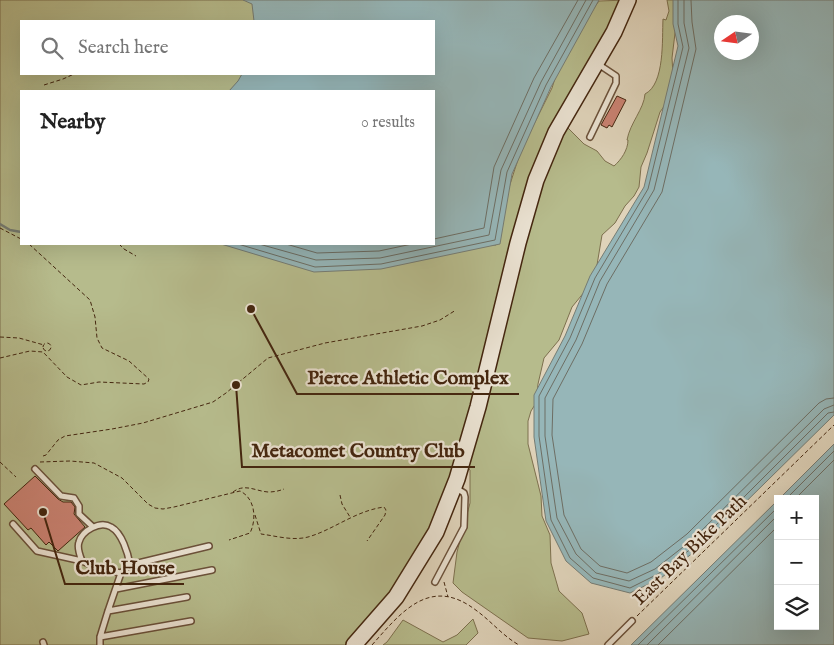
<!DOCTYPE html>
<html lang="en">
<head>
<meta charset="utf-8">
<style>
  body { margin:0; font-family:"IM FELL English",serif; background:#f2f2f2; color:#222 }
  .controls { position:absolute; right:15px; bottom:15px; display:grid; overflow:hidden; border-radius:0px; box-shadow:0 5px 20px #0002 }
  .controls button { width:45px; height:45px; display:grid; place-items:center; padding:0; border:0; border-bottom:1px solid #e0e0e0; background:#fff; color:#222; font:25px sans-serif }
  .compass { position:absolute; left:714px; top:15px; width:45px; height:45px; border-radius:50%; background:#fff; box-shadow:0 5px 20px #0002; rotate:257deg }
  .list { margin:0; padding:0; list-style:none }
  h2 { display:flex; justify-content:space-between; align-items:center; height:65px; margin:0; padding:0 20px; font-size:21px }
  h2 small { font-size:16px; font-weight:400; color:#767676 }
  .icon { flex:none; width:28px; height:28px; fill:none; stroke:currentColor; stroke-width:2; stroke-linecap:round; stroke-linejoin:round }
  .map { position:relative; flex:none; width:834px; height:645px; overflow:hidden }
  .search { position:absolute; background:#fff; box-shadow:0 5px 20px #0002; left:20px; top:20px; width:415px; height:55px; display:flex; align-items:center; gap:12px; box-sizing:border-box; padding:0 18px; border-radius:0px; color:#767676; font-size:19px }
  .panel { position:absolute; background:#fff; box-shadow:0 5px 20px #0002; left:20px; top:90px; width:415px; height:155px; border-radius:0px }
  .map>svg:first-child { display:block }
  .green { fill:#b6bb8c; stroke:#7d704e }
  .water { fill:#96b6b8; stroke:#757c74; fill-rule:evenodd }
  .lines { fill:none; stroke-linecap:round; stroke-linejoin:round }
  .shore { stroke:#6d6e64; stroke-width:1 }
  .stream { stroke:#757c74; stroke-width:2.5 }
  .building { fill:#c98171; stroke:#44260f }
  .lane-casing { stroke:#6b513a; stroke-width:8 }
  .secondary-casing { stroke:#44260f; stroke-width:18 }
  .path { stroke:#44260f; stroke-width:1; stroke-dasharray:4 2.5; stroke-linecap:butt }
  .lane { stroke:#eae2d2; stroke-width:5 }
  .secondary { stroke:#eae2d2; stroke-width:15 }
  .labels { text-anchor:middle; stroke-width:4.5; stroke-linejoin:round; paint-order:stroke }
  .street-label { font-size:19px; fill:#44260f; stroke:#eae2d2 }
  .leader { fill:none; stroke:#44260f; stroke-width:2 }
  .callout-dot { fill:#44260f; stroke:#eae2d2; stroke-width:2 }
  .callout-label { font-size:20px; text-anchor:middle; font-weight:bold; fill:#44260f; stroke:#eae2d2; stroke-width:4.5; stroke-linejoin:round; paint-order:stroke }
</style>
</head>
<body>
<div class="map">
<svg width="834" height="645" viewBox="0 0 834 645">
  <rect width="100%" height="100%" fill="#dfd3ba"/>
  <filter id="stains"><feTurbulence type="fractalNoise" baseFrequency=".004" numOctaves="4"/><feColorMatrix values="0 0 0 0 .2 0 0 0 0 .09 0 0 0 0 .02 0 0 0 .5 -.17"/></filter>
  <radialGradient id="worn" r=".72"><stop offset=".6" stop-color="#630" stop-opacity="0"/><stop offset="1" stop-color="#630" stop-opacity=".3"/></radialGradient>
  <path class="green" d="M0 0H254L259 21H21V74H245L231 91H21V244L496 245 505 200 521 150 552 88 558 69 586 18 599 1 628 0 562 122 584 144 597 151 605 161 614 166C621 160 628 150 628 140H627C630 123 644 109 645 94 665 84 662 39 663 19L666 20 669 11 667 0H679L672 58 673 75 668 101 660 112 647 153 641 167 639 187 634 196 625 206 615 223 602 235 596 271 590 285 572 307 559 340 544 358 538 384 536 403 531 411 528 421V444L541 496 542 516 550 535 551 563 559 591 582 613 589 634 562 641 528 638 462 592 453 583 457 552 470 503V470L460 461 433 534 353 645H0Z
    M473 619 478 633 466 645H383L387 642 403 620 443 642 457 635Z"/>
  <path class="water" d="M243 0H599L551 87 512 174 500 244 381 269 314 272 221 244H434V91H229L238 81 242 74H434V21H254L252 4Z
    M673 0H834V415L699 548 661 578 630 593 591 583 566 561 546 521 534 437V395L565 336 590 276 644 187 678 46 673 24ZM752 22V52H722V22Z
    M834 444V645H631L778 500V626H815V499H779Z"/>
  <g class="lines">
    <path class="shore" d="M678 0V24L683 47 648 189 595 278 570 338 539 396V436L551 520 570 558 593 578 630 588 658 574 696 545 828 413 834 412
      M684 0V23L689 48 654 190 600 281 576 340 545 398V436L557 518 576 554 596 573 629 581 655 569 692 540 824 409 834 405
      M691 0 692 22 696 49 662 192 607 284 582 344 553 399 552 435 564 515 581 549 600 566 627 573 651 562 687 534 819 403 826 399 834 398
      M434 239 484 228 494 167 534 78 578 0
      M238 244 315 267 381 264 495 240 507 172 546 85 593 0
      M259 244 316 260 380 258 489 235 501 170 541 82 586 0
      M286 244 317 253 379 251 412 244
      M786 499 834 451
      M795 499 834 460
      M638 645 778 507
      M647 645 778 515
      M658 645 778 526"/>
    <path class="stream" d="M0 224 10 230 21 232"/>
  </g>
  <path class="building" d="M617 96 626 100 612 127 609 125 607 128 601 125Z
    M35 476 58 499 63 502H71L75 507 74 514 85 527 58 551 49 542 46 545 31 528 28 530 4 504Z"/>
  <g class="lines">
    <defs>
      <path id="lane" d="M590 137 616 83V76L598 64
        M35 469 61 496 74 498 79 506V514L93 527
        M13 524 37 551 82 561
        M121 573 99 569 82 561C80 556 77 547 79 542 82 531 100 520 111 527 122 533 128 553 130 565
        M435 582 464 527 465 497 464 493 456 488
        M116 589 212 570
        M108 611 187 597
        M100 637 191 621
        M43 642 44 645
        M100 645V637L108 611 121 573 130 565 209 546
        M608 645 632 621"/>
      <path id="secondary" d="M354 645 396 597 436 532 457 479 478 407 518 243 536 180 556 132 614 32 628 0"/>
    </defs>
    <use href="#lane" class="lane-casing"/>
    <use href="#secondary" class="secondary-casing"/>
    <path class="path" d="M44 85 63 79 74 74
      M0 228 21 239
      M119 244 124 249 136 256
      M0 337 19 338 44 345
      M43 347a4 4 0 1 1 8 0a4 4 0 1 1-8 0Z
      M0 358 30 351 43 352 67 377 81 385 99 382 144 384 148 382 149 379 129 361 102 348 97 338 95 317 90 300 29 244
      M43 456 46 455 58 440 65 436 112 429 143 423 213 402 226 393 268 358 325 343 422 326 440 320 456 310
      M0 462 16 477
      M40 462 70 461 94 463 122 478 148 504 155 508 163 509 174 507 240 491C255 498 257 519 250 533L229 540
      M233 492C245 483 255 491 268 492 274 492 279 491 284 489
      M340 495 342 504 350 517
      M255 515 261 534C276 536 293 541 308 537 333 530 355 511 384 507L386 510 385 515 367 541
      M444 582 448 597
      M637 616 834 425
      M372 645C402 611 431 575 477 611 492 622 503 636 519 645"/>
    <use href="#lane" class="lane"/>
    <use href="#secondary" class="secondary"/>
  </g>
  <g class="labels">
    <g class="street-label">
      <text transform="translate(689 549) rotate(-44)" y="7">East Bay Bike Path</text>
    </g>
  </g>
  <path class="leader" d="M251 309L297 394H519M236 385L242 467H475M43 512L65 584H184"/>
  <g class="callout-dot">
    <circle cx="251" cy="309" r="5"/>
    <circle cx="236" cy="385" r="5"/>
    <circle cx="43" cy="512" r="5"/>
  </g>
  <g class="callout-label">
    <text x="408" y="384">Pierce Athletic Complex</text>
    <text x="358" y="457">Metacomet Country Club</text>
    <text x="125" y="574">Club House</text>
  </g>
  <rect width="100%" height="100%" filter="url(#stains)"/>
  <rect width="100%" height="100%" fill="url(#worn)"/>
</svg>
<div class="controls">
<button>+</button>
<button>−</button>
<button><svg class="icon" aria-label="layers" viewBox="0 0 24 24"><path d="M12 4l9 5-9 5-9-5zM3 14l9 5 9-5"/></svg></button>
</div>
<svg class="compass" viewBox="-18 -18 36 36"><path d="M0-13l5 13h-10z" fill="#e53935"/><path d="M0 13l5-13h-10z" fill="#767676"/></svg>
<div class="search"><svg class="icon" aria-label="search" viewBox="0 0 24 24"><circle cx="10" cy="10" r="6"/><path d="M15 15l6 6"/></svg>Search here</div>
<section class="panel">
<h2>Nearby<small>0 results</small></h2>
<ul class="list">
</ul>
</section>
</div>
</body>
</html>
